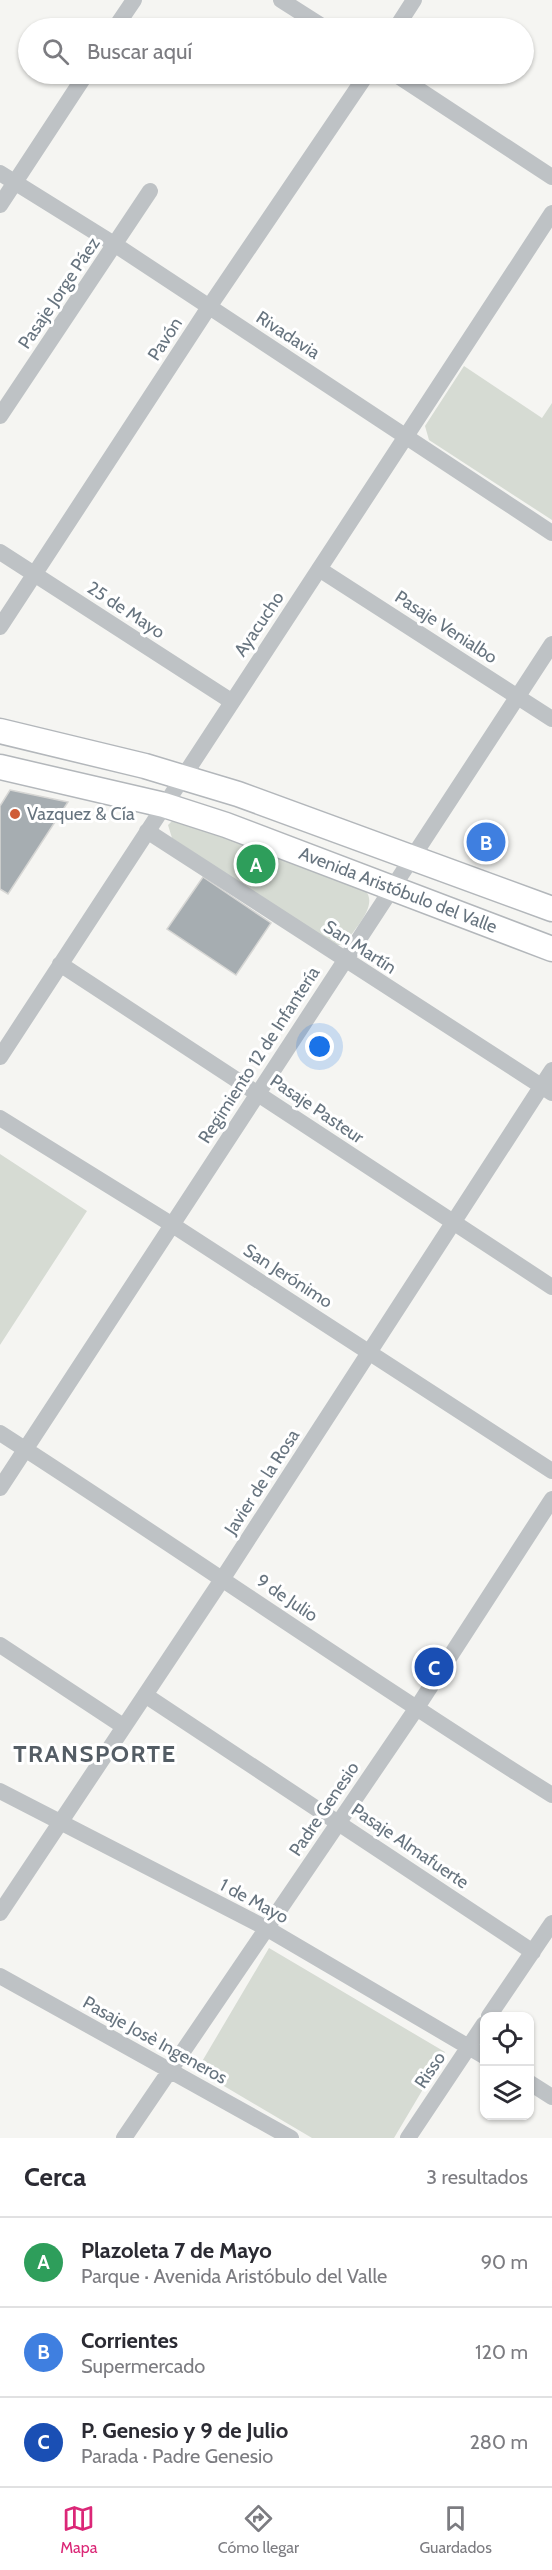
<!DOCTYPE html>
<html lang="es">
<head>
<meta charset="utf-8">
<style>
  body { margin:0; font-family:Cabin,sans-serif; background:#f7f7f7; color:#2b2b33 }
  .controls { position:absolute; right:18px; bottom:18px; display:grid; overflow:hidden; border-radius:12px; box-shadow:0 2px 4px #0004 }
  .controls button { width:54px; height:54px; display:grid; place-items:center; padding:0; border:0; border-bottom:2px solid #e1e1e2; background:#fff; color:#2b2b33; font:30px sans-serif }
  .you { position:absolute; left:320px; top:1047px; width:21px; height:21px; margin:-15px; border:4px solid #fff; border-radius:50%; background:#1a73e8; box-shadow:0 0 0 9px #1a73e833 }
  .badge { display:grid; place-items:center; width:39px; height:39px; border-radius:50%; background:#db2777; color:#fff; font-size:20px; font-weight:700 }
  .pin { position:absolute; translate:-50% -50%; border:3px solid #fff; box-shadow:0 2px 6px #0006 }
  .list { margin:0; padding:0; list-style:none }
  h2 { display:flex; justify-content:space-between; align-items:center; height:78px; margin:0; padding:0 24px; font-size:26px }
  h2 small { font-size:20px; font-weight:400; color:#7c7c81 }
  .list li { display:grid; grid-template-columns:39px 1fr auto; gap:18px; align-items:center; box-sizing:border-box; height:90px; padding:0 24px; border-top:2px solid #e1e1e2 }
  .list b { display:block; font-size:22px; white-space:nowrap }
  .list p { margin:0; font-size:20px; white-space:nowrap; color:#7c7c81 }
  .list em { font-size:20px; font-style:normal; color:#7c7c81 }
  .icon { flex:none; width:33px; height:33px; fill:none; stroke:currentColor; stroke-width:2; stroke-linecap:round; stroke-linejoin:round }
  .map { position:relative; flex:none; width:552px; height:2138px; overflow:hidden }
  .search { position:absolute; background:#fff; box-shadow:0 2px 4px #0004; left:18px; right:18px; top:18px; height:66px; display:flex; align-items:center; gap:15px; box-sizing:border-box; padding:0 21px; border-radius:33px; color:#7c7c81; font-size:22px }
  .sheet { height:348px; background:#fff }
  nav { display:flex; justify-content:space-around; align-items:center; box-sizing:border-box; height:84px; border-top:2px solid #e1e1e2; background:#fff; font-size:16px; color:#7c7c81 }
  nav a { display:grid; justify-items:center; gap:3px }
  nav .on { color:#db2777 }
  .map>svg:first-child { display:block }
  .green { fill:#d6dbd3 }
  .building { fill:#a6adb1; stroke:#d6d6d4; stroke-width:1.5 }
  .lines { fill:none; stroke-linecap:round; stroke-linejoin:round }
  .secondary-casing { stroke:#b3b7bb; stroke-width:27 }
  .minor { stroke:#bec2c5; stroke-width:16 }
  .secondary { stroke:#fff; stroke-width:24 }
  .poi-dot { fill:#cf5d38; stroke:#fff; stroke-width:2 }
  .labels { text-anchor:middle; stroke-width:6; stroke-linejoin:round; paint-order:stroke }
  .street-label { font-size:18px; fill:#67747f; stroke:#fff }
  .poi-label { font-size:18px; fill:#67747f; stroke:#fff; text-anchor:start }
  .district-label { font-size:24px; font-weight:bold; letter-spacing:1.5px; fill:#545d65; stroke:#fff }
</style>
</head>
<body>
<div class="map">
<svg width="552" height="2138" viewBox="0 0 552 2138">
  <rect width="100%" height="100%" fill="#f5f5f2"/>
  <path class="green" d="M464 366 542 418 552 403V520L429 440 425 426Z
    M181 819 365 890C379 905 355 928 346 942L341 945H332L172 838 168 825 173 820Z
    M0 1154 87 1211 0 1345Z
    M269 1948 445 2052 394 2138H312L197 2070Z"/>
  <path class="building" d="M10 790 68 802 8 894 0 889V806Z
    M203 877 271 923 236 975 167 929Z"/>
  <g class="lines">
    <defs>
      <path id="secondary" d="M0 731 145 766 238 794 552 909
        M0 767 164 805 226 825 552 949"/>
    </defs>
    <use href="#secondary" class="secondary-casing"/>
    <path class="minor" d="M281 0 325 28
      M115 28 134 0
      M396 28 414 0
      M395 74 552 177
      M0 173 114 244 552 533
      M0 205 86 74
      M0 416 150 191
      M0 552 231 701
      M319 569 552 719
      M0 627 209 307 367 74
      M147 831 552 1093
      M60 964 552 1287
      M0 1057 552 213
      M0 1118 171 1224 552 1471
      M0 1433C185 1552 365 1678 552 1795
      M0 1488 552 644
      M0 1645 123 1726
      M145 1695 533 1952
      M0 1791 266 1928 484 2056
      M0 1913 223 1578 552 1070
      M0 1976 291 2138
      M489 2016 552 1923
      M530 2083 552 2097
      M124 2138 416 1709 552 1499
      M408 2138 484 2024"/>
    <use href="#secondary" class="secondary"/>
  </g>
  <circle class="poi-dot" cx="15" cy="814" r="6"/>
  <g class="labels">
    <g class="street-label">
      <text transform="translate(59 293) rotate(-56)" y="6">Pasaje Jorge Páez</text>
      <text transform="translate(288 335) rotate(33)" y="6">Rivadavia</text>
      <text transform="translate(165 339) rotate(-57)" y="6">Pavón</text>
      <text transform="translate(126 610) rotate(33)" y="6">25 de Mayo</text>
      <text transform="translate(259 624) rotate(-56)" y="6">Ayacucho</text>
      <text transform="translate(446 627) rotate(33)" y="6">Pasaje Venialbo</text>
      <text transform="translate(398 890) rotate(21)" y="6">Avenida Aristóbulo del Valle</text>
      <text transform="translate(360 947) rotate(33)" y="6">San Martín</text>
      <text transform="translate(259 1055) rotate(-57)" y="6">Regimiento 12 de Infantería</text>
      <text transform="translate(317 1109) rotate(34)" y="6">Pasaje Pasteur</text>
      <text transform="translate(288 1276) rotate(33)" y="6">San Jerónimo</text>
      <text transform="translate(262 1482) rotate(-57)" y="6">Javier de la Rosa</text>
      <text transform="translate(287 1598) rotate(34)" y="6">9 de Julio</text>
      <text transform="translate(324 1809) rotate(-56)" y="6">Padre Genesio</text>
      <text transform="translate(410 1846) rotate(34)" y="6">Pasaje Almafuerte</text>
      <text transform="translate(254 1901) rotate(28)" y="6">1 de Mayo</text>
      <text transform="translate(155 2040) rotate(29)" y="6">Pasaje Josè Ingeneros</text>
      <text transform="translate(430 2070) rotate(-56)" y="6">Risso</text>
    </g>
    <g class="poi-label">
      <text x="27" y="820">Vazquez &amp; Cía</text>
    </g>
    <g class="district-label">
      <text x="95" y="1762">TRANSPORTE</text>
    </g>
  </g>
</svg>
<div class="controls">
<button><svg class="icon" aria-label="locate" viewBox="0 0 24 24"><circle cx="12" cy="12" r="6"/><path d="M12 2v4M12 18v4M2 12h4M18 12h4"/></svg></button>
<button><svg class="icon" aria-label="layers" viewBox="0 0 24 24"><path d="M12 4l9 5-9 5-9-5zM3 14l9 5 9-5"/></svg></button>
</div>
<div class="you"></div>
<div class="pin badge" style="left:256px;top:864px;background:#2e9e5b">A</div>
<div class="pin badge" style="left:486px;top:842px;background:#3f7fe0">B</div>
<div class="pin badge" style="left:434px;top:1667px;background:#1a4fb4">C</div>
<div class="search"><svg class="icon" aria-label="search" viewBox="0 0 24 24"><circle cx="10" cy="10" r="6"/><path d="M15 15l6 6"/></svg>Buscar aquí</div>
</div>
<section class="sheet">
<h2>Cerca<small>3 resultados</small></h2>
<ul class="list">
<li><span class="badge" style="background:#2e9e5b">A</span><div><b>Plazoleta 7 de Mayo</b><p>Parque · Avenida Aristóbulo del Valle</p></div><em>90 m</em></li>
<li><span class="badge" style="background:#3f7fe0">B</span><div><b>Corrientes</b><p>Supermercado</p></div><em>120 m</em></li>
<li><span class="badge" style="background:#1a4fb4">C</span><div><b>P. Genesio y 9 de Julio</b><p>Parada · Padre Genesio</p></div><em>280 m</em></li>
</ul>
</section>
<nav>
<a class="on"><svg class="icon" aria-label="map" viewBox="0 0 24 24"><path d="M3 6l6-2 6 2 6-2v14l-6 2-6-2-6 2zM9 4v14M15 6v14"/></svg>Mapa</a>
<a><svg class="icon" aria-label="directions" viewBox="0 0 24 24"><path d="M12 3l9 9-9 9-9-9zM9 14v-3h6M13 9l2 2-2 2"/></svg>Cómo llegar</a>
<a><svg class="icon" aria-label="saved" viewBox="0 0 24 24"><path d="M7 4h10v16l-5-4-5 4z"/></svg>Guardados</a>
</nav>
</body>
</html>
